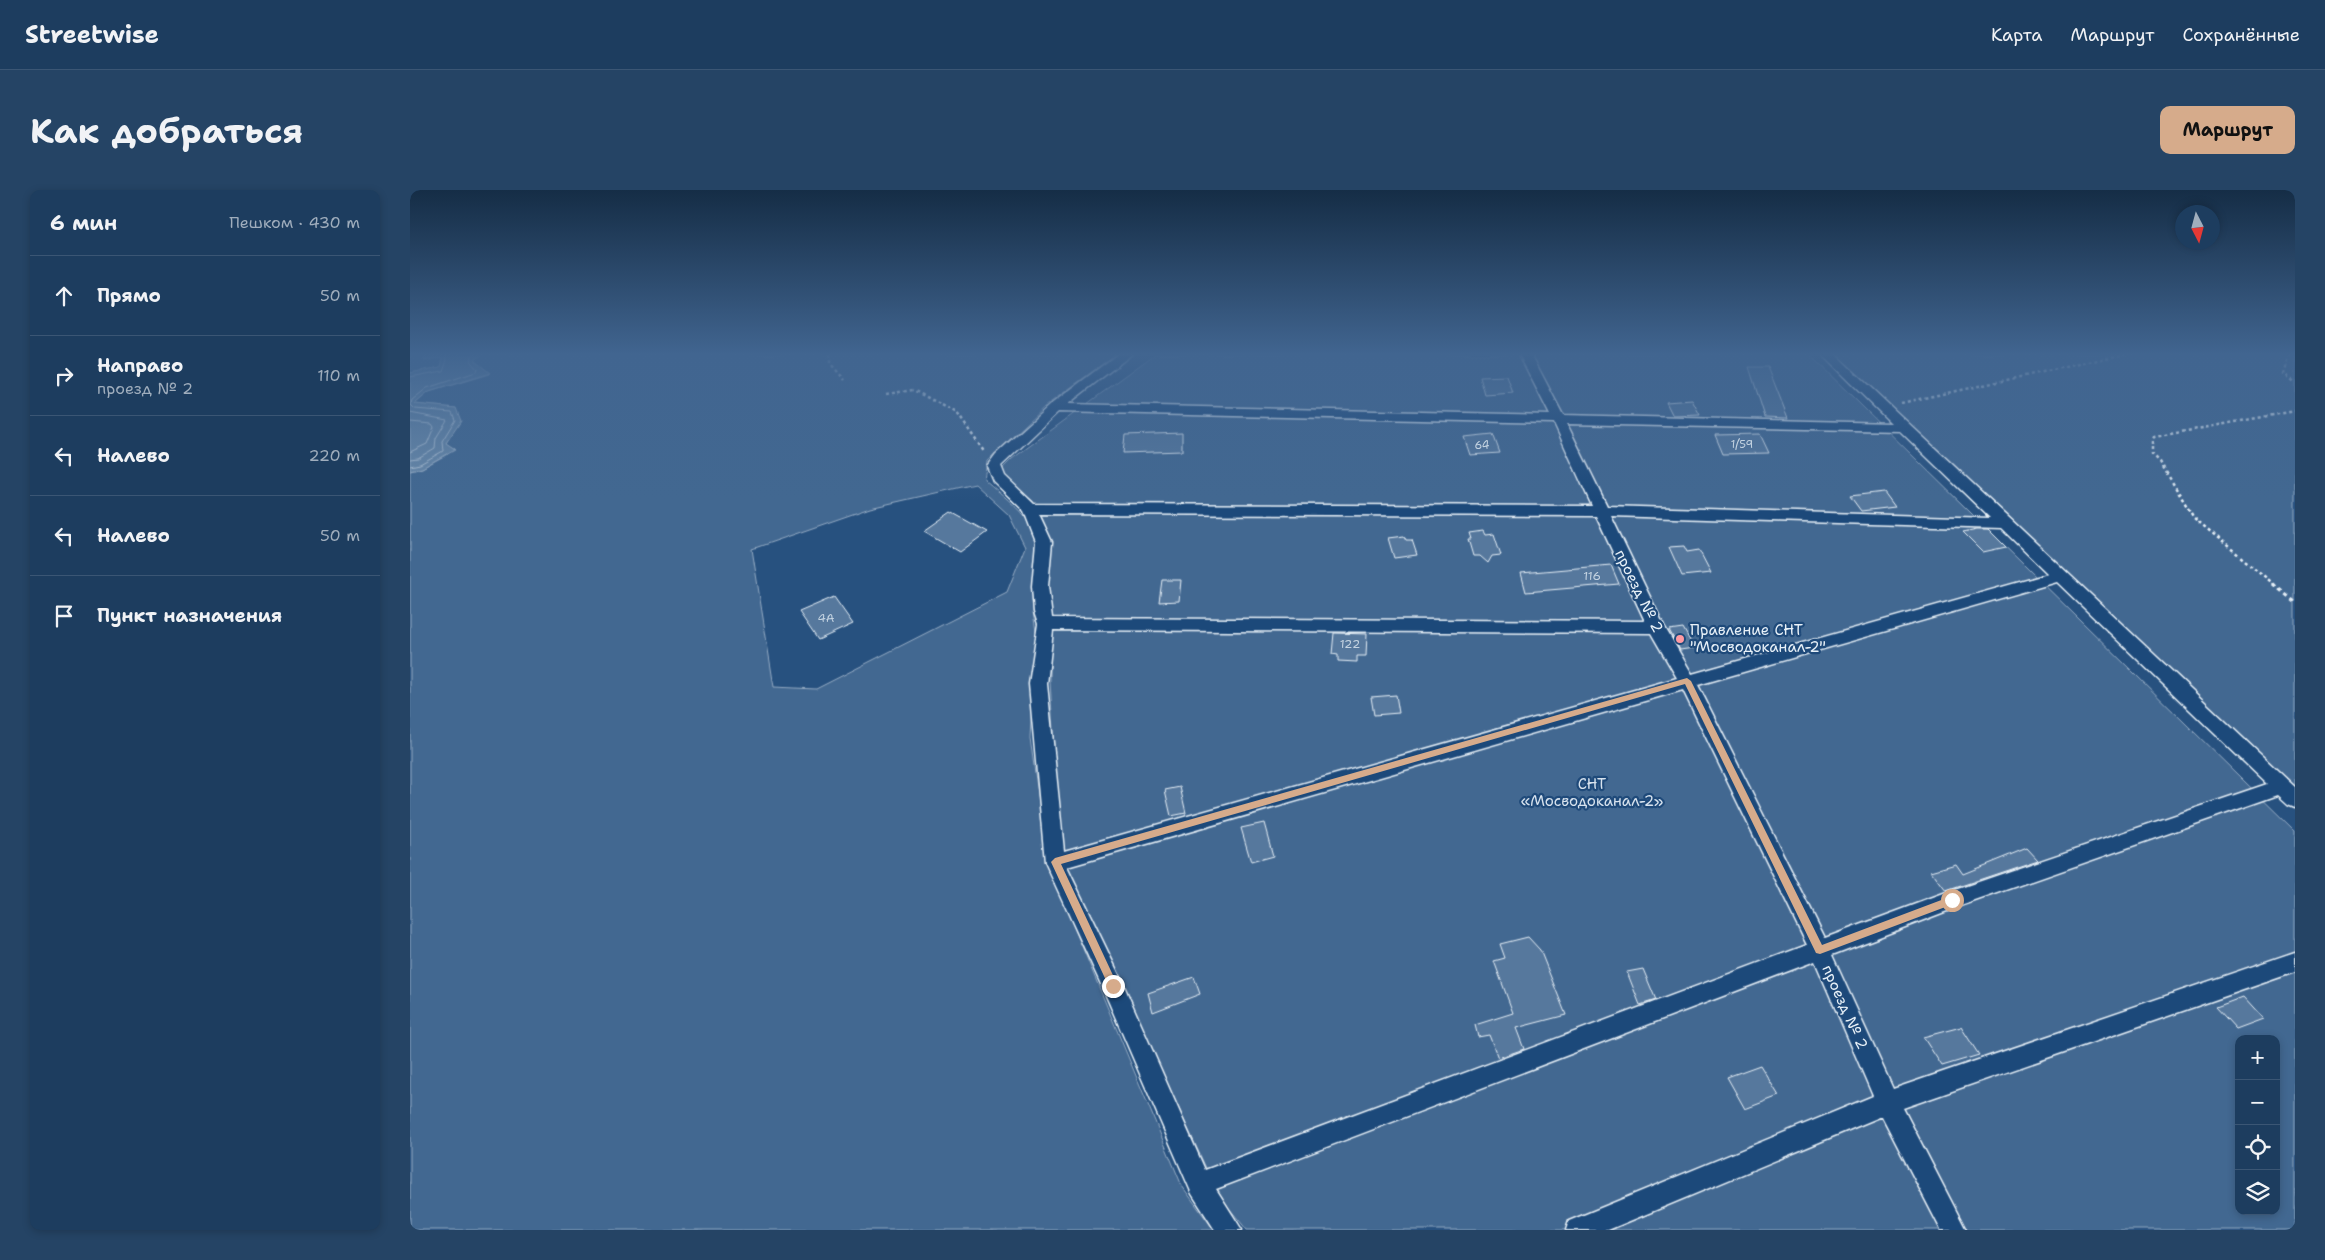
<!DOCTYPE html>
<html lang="ru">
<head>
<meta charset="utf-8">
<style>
  body { margin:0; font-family:"Shantell Sans",sans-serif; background:#254465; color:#f1f3f6 }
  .controls { position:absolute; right:15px; bottom:15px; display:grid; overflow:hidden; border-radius:10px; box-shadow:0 2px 8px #0003 }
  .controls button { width:45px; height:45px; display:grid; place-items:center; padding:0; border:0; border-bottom:1px solid #3b5674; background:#1d3d5f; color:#f1f3f6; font:25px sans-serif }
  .compass { position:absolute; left:1765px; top:15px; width:45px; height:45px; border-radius:50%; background:#1d3d5f; box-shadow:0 2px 8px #0003; rotate:174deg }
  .stop { position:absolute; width:15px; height:15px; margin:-11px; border:4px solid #d6ab8b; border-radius:50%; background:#fff }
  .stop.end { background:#d6ab8b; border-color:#fff; box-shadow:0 1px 5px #0008 }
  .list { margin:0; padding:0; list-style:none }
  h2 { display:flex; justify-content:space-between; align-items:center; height:65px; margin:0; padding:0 20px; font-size:21px }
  h2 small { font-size:16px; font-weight:400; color:#a0aebd }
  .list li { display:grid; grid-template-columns:32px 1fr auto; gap:15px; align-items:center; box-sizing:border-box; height:80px; padding:0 20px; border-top:1px solid #3b5674 }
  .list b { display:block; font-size:19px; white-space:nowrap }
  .list p { margin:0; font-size:16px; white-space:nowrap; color:#a0aebd }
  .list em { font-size:16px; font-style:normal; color:#a0aebd }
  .icon { flex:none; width:28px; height:28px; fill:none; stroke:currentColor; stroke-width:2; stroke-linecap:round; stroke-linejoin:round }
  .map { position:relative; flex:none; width:1885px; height:1040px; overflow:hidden; border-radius:10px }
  header { display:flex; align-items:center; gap:30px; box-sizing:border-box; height:70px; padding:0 25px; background:#1d3d5f; border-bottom:1px solid #3b5674 }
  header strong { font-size:24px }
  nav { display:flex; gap:28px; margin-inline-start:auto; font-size:18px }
  .intro { display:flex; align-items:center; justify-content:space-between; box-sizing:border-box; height:120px; padding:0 30px }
  h1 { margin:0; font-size:35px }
  .button { padding:12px 22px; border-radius:10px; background:#d6ab8b; color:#111; font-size:18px; font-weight:700 }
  main { display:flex; gap:30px; padding:0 30px }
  aside { flex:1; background:#1d3d5f; border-radius:10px; box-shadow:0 2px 8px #0003 }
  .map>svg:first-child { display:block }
  .green { fill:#436891; stroke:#96acc4; fill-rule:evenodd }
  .water { fill:#6b8aaa; stroke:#9db3c9 }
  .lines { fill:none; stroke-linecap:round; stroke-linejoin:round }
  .shore { stroke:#b6c8d9; stroke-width:1 }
  .building { fill:#57789d; stroke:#e8f1f8 }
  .street-casing { stroke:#e8f1f8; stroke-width:3 }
  .path-far1 { stroke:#e8f1f8; stroke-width:2.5; stroke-dasharray:3 3; stroke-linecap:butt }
  .path { stroke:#e8f1f8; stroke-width:3; stroke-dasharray:4 4; stroke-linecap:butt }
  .street { fill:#1f4a7a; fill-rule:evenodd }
  .route { fill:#d6ab8b }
  .poi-dot { fill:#ff9aa2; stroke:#1f4a7a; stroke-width:2 }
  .labels { text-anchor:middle; stroke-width:4.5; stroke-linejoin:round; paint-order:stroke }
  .far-number-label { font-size:11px; fill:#c4d3e1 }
  .number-label { font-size:12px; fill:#c4d3e1 }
  .street-label { font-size:15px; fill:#e8f1f8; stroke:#1f4a7a }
  .poi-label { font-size:15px; fill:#e8f1f8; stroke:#1f4a7a; text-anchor:start }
  .park-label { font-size:15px; fill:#d8e3ee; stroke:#1f4a7a }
</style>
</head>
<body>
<header>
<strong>Streetwise</strong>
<nav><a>Карта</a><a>Маршрут</a><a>Сохранённые</a></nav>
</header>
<div class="intro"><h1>Как добраться</h1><a class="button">Маршрут</a></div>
<main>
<aside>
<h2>6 мин<small>Пешком · 430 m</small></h2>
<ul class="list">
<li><svg class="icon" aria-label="ahead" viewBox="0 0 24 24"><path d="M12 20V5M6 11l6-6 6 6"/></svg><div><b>Прямо</b></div><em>50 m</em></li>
<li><svg class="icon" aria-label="right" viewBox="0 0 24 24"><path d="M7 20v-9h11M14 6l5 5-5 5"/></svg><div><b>Направо</b><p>проезд № 2</p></div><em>110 m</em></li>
<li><svg class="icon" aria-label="left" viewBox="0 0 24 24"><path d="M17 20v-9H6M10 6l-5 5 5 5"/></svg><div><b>Налево</b></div><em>220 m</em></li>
<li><svg class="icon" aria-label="left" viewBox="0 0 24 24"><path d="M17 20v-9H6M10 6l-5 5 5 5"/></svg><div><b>Налево</b></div><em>50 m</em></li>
<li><svg class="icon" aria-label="arrive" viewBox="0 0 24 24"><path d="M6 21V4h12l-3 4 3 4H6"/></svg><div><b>Пункт назначения</b></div></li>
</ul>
</aside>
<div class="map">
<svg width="1885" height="1040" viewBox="0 0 1885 1040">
  <rect width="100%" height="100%" fill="#27517f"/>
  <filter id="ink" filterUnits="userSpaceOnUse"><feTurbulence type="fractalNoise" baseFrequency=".02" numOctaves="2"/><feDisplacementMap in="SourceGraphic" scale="10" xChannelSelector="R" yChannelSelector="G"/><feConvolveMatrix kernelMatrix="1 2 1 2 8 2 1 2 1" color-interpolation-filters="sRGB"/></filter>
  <g filter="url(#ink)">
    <path class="green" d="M0 164H16L14 170 33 167 31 177 0 183Z
      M72 164H706L634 217 577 271 574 289C593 306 623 327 628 353 630 364 624 380 623 391 621 408 623 425 626 441L620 548 638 675 772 996 804 1040H0V281L12 278 45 260 36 254 46 218 4 214 19 202 79 184 64 170ZM565 294 599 325 615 357 597 402 406 499 364 497 342 359 460 318Z
      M745 164H1399L1885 641V1040H837L819 1018 801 989 711 791 651 670 640 491 641 426 636 415 640 349 623 311 593 286V278L602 269ZM1829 849H1866V1021H1829Z
      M1426 164H1885V596Z"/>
    <path class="water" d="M16 164H72L64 170 80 183 19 202 5 214 46 218 51 231 36 253 45 259 12 278 0 281V183L31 177 33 167 14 171Z"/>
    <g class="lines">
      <path class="shore" d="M0 187 33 181 37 169 36 164
        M0 223 37 230 26 248 25 258 8 268 0 269
        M0 232 22 234 24 237 17 254 0 262
        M0 276 10 274 33 261 32 251 45 230 42 222 5 219 1 215 2 210 17 198 66 182 67 179 60 171 63 164"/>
    </g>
    <path class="building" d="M1339 177H1358L1378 228 1355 227Z
      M1097 186 1103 203 1075 205 1070 187Z
      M1282 210 1290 225 1263 226 1256 212Z
      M772 243V261L713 263 715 245Z
      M1083 244 1090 263 1060 265 1054 247Z
      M1350 244 1359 263 1313 264 1305 245Z
      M1474 302 1485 317 1451 321 1440 306Z
      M541 322 577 342 550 362 514 341Z
      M1567 339H1578L1596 357 1573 362 1553 342Z
      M1073 341 1075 345 1084 344 1091 365 1082 366 1078 373 1070 366H1063L1058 349H1061L1059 343Z
      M994 346 996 350H1002L1007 365 984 368 978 348Z
      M1274 356 1277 362 1289 360 1301 383 1272 386 1259 357Z
      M1201 375 1209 394 1116 402 1111 383Z
      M752 390H771L769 411 749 412Z
      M424 407 443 434 408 450 389 422Z
      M1273 438 1284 458 1270 460 1259 440Z
      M924 443 957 444 956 466H947V472L928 471V465L922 464Z
      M986 505 989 523 964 525 961 507Z
      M770 597 776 623 761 626 755 600Z
      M854 633 863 666 841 672 831 638Z
      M1617 658 1628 670 1536 701 1521 681 1546 674 1553 684Z
      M1118 747 1130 760 1156 825 1106 838 1114 859 1088 868 1079 845 1068 847 1065 835 1103 823 1084 771 1095 768 1090 754Z
      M1233 779 1246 810 1230 815 1217 782Z
      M784 787 790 804 743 822 738 803Z
      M1833 807 1853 829 1826 839 1806 817Z
      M1551 837 1569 865 1532 876 1513 847Z
      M1350 875 1369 906 1335 919 1317 887Z"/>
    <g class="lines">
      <defs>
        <path id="street" d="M708 164H722L658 214 1140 225 1109 164H1121L1153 225 1481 233 1411 164H1425L1885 597V617L1878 614 1868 605 1545 718 1422 765 1483 899 1885 762V782L1493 918 1556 1040H1531L1472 926 1198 1040H1156L1159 1031 1463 906 1405 771 806 999 832 1040H805L782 1004 694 801 635 672 619 494 628 434 624 422 622 396 626 352 614 321 583 291 577 276 586 264 640 215ZM648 222 1144 233 1182 316 624 314 595 286 591 276ZM1157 234 1490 241 1580 328 1197 316ZM629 324 1186 326 1235 431 642 428 638 396 642 352ZM1201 326 1591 338 1638 384 1282 484 1254 436ZM1647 392 1857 594 1542 701 1415 748 1288 495ZM643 440 1241 443 1267 488 654 661 637 494ZM1273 500 1397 755 795 980 711 789 657 677Z"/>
      </defs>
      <use href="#street" class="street-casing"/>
      <path class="path-far1" d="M420 164V173L435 190
        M1879 164 1873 184 1885 193
        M476 204 503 200 547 223 575 263
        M1491 213 1715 164
        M1865 395 1784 328 1750 272 1742 264V250L1744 247 1885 221"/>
      <path class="path" d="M1863 394 1885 412"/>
      <use href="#street" class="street"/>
    </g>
  </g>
  <linearGradient id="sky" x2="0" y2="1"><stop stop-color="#152d46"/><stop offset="0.53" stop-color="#416590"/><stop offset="1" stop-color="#416590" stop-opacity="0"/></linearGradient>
  <rect width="1885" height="310" fill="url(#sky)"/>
  <path class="route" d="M1277 488 1281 491 1412 755 1542 706 1547 710 1546 713 1410 764 1406 763 1275 494 651 674 708 796 703 800 700 799 641 672 645 668Z"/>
  <circle class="poi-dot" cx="1270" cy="449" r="5"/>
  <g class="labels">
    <g class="far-number-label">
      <text x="1332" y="258">1/59</text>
      <text x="1072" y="259">64</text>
    </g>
    <g class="number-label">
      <text x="1182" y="390">116</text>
      <text x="416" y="432">4А</text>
      <text x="940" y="458">122</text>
    </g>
    <g class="street-label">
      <text transform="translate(1229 401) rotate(64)" y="5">проезд № 2</text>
      <text transform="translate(1435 817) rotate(66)" y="5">проезд № 2</text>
    </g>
    <g class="poi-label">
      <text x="1280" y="445">Правление СНТ<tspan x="1280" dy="17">"Мосводоканал-2"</tspan></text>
    </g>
    <g class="park-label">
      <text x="1182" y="599">СНТ<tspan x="1182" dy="17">«Мосводоканал-2»</tspan></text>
    </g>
  </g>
</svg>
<div class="controls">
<button>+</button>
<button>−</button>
<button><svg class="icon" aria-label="locate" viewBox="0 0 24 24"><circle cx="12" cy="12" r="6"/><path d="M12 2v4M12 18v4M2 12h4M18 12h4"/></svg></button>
<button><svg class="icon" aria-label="layers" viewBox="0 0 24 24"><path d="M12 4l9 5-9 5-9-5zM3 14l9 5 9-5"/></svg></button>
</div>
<svg class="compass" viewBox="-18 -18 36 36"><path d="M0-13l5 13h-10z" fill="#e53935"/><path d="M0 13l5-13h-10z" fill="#a0aebd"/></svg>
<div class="stop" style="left:1542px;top:710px"></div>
<div class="stop end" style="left:703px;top:796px"></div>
</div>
</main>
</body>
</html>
